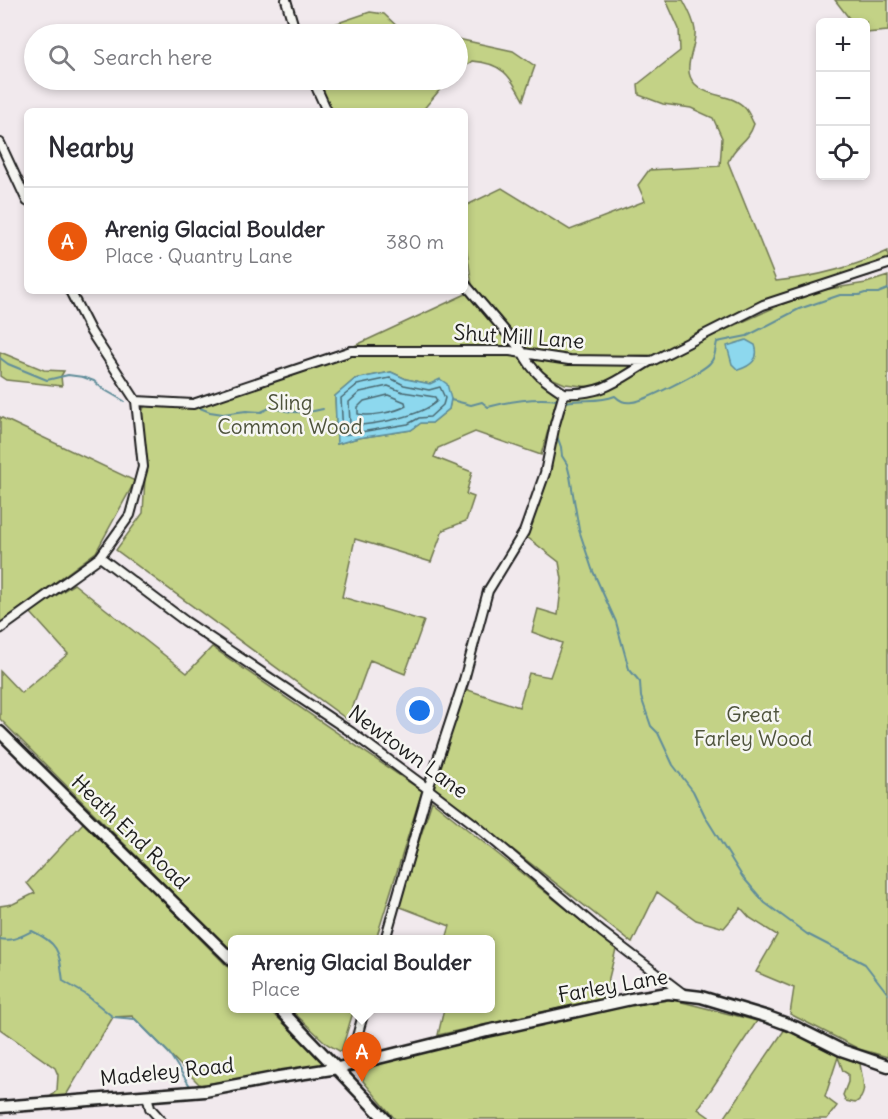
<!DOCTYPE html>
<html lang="en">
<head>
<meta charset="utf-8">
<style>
  body { margin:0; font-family:Delius,sans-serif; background:#f7f7f7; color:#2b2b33 }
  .controls { position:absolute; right:18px; top:18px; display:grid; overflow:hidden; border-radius:9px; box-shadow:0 3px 9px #0003 }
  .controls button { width:54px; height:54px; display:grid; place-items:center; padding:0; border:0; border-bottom:2px solid #e1e1e2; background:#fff; color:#2b2b33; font:30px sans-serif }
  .you { position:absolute; left:420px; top:711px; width:21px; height:21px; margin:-15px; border:4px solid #fff; border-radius:50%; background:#1a73e8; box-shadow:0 0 0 9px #1a73e833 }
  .badge { display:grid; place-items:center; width:39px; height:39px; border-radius:50%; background:#ea580c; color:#fff; font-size:20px; font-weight:700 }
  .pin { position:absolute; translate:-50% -50px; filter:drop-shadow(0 2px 3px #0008) }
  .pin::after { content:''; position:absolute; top:32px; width:21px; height:18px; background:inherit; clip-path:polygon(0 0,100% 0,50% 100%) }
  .popup { position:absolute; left:228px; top:935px; width:267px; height:78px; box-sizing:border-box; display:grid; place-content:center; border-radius:9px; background:#fff; filter:drop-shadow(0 2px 4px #0005); font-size:20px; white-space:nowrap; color:#7c7c81 }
  .popup b { font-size:22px; color:#2b2b33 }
  .popup::after { content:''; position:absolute; left:50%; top:100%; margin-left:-12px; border:12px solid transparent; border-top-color:#fff }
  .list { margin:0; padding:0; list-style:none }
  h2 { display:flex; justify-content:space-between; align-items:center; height:78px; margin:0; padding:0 24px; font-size:26px }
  h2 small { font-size:20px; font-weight:400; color:#7c7c81 }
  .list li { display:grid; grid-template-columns:39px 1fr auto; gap:18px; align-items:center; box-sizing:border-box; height:108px; padding:0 24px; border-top:2px solid #e1e1e2 }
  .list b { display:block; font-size:22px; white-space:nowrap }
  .list p { margin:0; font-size:20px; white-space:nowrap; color:#7c7c81 }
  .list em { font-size:20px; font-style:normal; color:#7c7c81 }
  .icon { flex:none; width:33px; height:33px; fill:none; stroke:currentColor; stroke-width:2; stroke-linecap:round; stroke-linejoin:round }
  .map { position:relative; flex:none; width:888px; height:1119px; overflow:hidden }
  .search { position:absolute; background:#fff; box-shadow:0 3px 9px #0003; left:24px; top:24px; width:444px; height:66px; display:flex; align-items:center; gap:15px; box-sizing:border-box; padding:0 21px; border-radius:33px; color:#7c7c81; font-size:22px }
  .panel { position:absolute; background:#fff; box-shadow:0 3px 9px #0003; left:24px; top:108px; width:444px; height:186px; border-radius:9px }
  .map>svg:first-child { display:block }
  .green { fill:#c3d286; stroke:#707751; stroke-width:1.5; fill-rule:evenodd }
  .water { fill:#8dd8ee; stroke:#608d9a; stroke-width:1.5 }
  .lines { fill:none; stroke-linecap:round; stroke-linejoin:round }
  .shore { stroke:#496770; stroke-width:1.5 }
  .stream { stroke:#608d9a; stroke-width:2 }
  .street-casing { stroke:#1c1c1c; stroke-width:12 }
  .secondary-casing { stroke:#1c1c1c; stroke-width:15 }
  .street { stroke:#f6f6f2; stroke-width:8 }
  .secondary { stroke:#f6f6f2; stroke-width:10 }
  .labels { text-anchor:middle; stroke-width:5; stroke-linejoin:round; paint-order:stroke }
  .street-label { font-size:21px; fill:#1c1c1c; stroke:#f6f6f2 }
  .park-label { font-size:21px; fill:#4e533c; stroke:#f6f6f2 }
</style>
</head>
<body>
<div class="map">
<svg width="888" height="1119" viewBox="0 0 888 1119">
  <rect width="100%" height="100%" fill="#f1e9ed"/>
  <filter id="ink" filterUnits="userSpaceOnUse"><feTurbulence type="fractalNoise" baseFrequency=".0167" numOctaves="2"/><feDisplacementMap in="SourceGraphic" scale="12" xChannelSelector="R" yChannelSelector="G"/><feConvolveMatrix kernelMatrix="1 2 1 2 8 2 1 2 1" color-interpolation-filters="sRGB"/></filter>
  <g filter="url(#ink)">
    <path class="green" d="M666 0H683C688 9 694 20 695 30 697 48 680 69 695 84 708 98 732 93 745 108 749 112 751 119 754 124 747 145 736 142 728 162L776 281C814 277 854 267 888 251V268L868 276 818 284 781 294 653 355 570 357 526 349 472 285 465 238V206L502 188 570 230 645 201 638 185 649 170 720 166 722 138 713 118 691 108 663 104 639 95 638 84 680 51 679 29Z
      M835 0H888V31L866 33V22H852Z
      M370 12 384 14 405 34H311L317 30Z
      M458 39 513 51 535 66 523 100C510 75 502 63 472 61L458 72Z
      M316 80H448L422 111H328Z
      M888 276V1057L859 1049 790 1014 794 988 756 972 777 935 750 918 741 908 724 928 696 920 657 892 632 943 433 787 465 689 519 707 529 673 550 677 562 643 532 632 538 609 558 615 562 579 559 562 527 537 546 484 566 391 600 395 687 347 780 305 817 291 866 283Z
      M468 293 516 348 352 347Z
      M0 352 44 370 64 371 61 376 62 386 6 380 0 376Z
      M405 354 517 355 540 382 558 395 541 455 475 432 438 448 434 457 472 472 466 494 474 497 466 521 443 530 431 562 355 539 342 597 424 621 405 674 370 660 348 720 116 550 143 513 146 460 142 413 145 404 195 405 260 380 352 355ZM391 372 406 379 430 384 451 399 449 409 432 423H421L411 430 358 438 337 444 335 396 355 379Z
      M530 357 643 363 600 388 565 384 540 373Z
      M0 417 135 481 96 552 0 623Z
      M74 584 187 673 212 647 422 791 376 939 233 940V953L0 719V671L21 693 68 654 30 612Z
      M432 801 616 949 608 982 611 997 438 1035 444 1009 491 1008V940L446 939 450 926 398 906Z
      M84 822 233 972V1008L269 1009 326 1065 200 1085 132 1016 113 1017 65 1097 51 1096 57 1090 58 1075 55 1068 0 1029V906L13 904 35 893 27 883Z
      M670 999 757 1021 698 1109 712 1119H395L363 1081 365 1072 377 1063 468 1040 655 1000Z
      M290 1009H354L341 1052 327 1044Z
      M785 1029 839 1056 860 1063C861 1076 870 1095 855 1103L846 1101 843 1095 848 1082V1074L843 1071 838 1057 825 1097 837 1106 827 1119H731L725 1117Z"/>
    <path class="water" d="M746 340 755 345C760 359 751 366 738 370L732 364 727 346Z
      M391 372 406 379 430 384 440 379 447 384 451 399 449 409 432 423H421L411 430 358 438 337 444 335 396 355 379Z"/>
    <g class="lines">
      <path class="shore" d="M390 378 404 385 429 390 440 387 445 398 443 405 430 417 419 418 408 424 343 435 341 398 357 385Z
        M388 386 403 392 435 397 437 401C422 416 372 426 350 425L349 402 360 392Z
        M388 395 405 402 406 406C396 412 369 417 358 414V407L364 401Z"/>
      <path class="stream" d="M0 358 8 364 47 380 68 375 83 377 94 381 103 389 124 401
        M451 400 471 405 482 402 488 407C510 401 535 397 558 400
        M566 402C584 398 598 403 615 396 620 401 624 403 632 402 643 402 702 372 710 363 716 357 715 349 717 342L747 336 799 309 840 295H859L865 293H878L888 289
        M142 406 200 408 210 412 223 414 246 411 261 412 272 407C289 413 306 414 323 409
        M557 436 561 447 562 456 567 464 570 476 579 530 592 569 616 622 629 669 640 682 641 697 651 726 658 733 673 765 693 791 706 818 742 876 765 903 807 934 865 964 888 994
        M0 939C12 942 22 936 32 931 60 944 59 952 63 981L85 994 113 1017 135 1019 169 1053 190 1086"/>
      <defs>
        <path id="street" d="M286 0 296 34
          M313 80 327 111
          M0 143 27 201
          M564 393C603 395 618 380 650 361
          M136 401 193 404 351 351H510L569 360 652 361 763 305 888 264
          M100 557 185 621 351 732 428 789 474 824 602 932 682 993
          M0 629 100 557 130 515 143 467 136 401 91 332 70 291
          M385 940 428 789 464 680 488 591 524 532 545 473 555 424 564 393C545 381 532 372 522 351L465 284
          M349 1065 365 1008
          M147 1095 150 1108 160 1119"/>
        <path id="secondary" d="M0 732 233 961
          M279 1008 385 1119
          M0 1107 205 1091 279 1077 338 1068 487 1031 631 999 668 993 701 997 768 1017 795 1027 841 1050 888 1066"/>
      </defs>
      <use href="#street" class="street-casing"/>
      <use href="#secondary" class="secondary-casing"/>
      <use href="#street" class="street"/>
      <use href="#secondary" class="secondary"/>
    </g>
  </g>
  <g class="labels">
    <g class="street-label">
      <text transform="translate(519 337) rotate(4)" y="7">Shut Mill Lane</text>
      <text transform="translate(408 752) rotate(36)" y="7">Newtown Lane</text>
      <text transform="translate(130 832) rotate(44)" y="7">Heath End Road</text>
      <text transform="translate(613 986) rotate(-10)" y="7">Farley Lane</text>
      <text transform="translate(167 1072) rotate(-6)" y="7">Madeley Road</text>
    </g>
    <g class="park-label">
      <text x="290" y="410">Sling<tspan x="290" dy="24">Common Wood</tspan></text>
      <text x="753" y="722">Great<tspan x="753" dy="24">Farley Wood</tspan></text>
    </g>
  </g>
</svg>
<div class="controls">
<button>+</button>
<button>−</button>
<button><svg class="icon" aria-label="locate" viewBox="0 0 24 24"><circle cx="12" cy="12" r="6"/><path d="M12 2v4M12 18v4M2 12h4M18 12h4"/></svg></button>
</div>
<div class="you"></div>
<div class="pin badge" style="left:362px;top:1082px">A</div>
<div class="popup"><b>Arenig Glacial Boulder</b>Place</div>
<div class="search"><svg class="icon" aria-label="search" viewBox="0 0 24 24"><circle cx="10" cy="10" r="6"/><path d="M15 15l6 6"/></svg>Search here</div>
<section class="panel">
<h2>Nearby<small></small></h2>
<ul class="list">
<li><span class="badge">A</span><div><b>Arenig Glacial Boulder</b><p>Place · Quantry Lane</p></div><em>380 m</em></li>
</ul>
</section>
</div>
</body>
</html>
